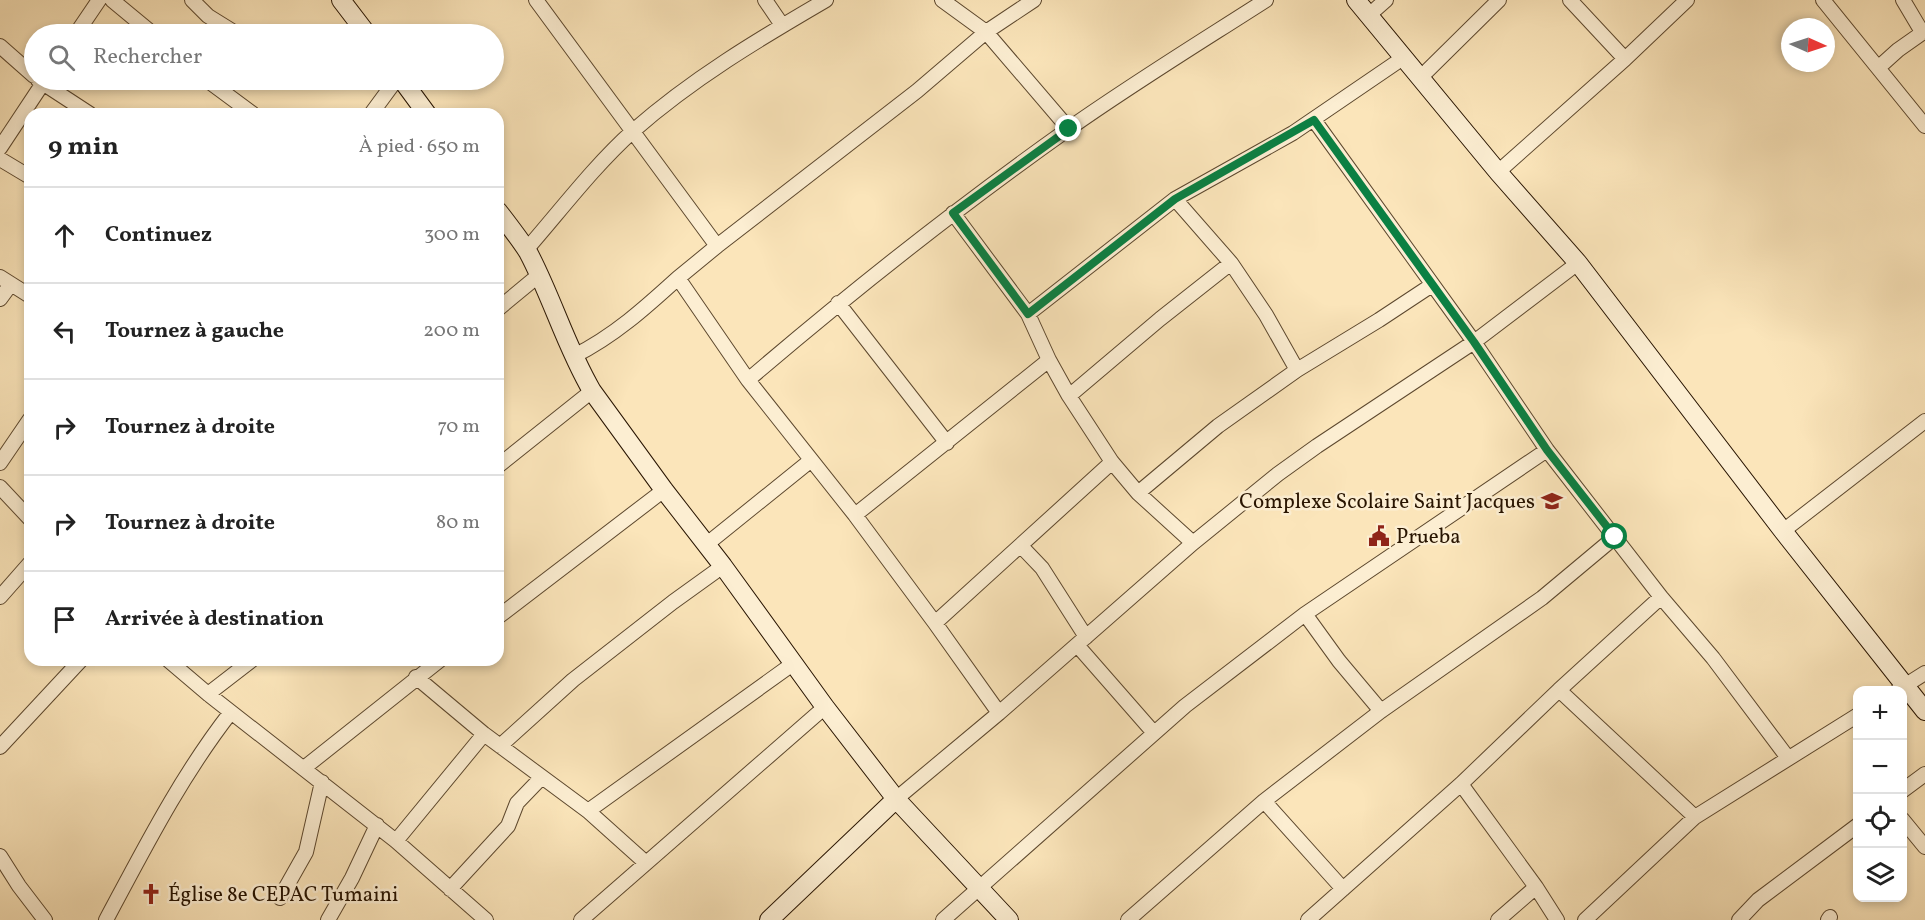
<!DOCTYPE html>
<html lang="fr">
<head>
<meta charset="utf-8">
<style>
  body { margin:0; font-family:Vollkorn,serif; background:#f2f2f2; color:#222 }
  .controls { position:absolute; right:18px; bottom:18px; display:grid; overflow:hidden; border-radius:12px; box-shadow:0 3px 9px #0003 }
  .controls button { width:54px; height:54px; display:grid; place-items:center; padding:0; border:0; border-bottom:2px solid #e0e0e0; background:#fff; color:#222; font:30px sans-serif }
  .compass { position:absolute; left:1781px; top:18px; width:54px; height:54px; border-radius:50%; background:#fff; box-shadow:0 3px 9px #0003; rotate:93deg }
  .stop { position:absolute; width:18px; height:18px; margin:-14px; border:4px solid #0b8043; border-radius:50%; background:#fff }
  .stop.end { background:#0b8043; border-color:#fff; box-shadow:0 2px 6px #0008 }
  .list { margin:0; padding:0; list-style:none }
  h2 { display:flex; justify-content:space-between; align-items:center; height:78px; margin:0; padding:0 24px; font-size:26px }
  h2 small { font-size:20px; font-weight:400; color:#767676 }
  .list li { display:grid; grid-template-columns:39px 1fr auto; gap:18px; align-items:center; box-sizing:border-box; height:96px; padding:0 24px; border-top:2px solid #e0e0e0 }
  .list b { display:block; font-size:22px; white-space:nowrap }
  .list em { font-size:20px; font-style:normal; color:#767676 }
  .icon { flex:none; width:33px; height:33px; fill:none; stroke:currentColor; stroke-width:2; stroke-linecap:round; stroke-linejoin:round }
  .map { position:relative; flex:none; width:1925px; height:920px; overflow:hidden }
  .search { position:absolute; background:#fff; box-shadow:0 3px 9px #0003; left:24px; top:24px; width:480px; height:66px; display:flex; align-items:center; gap:15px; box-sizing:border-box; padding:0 21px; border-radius:33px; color:#767676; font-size:22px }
  .panel { position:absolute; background:#fff; box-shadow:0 3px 9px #0003; left:24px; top:108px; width:480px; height:558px; border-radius:18px }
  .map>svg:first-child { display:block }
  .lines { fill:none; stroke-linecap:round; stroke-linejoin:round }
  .street-casing { stroke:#5d482e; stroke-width:16 }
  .secondary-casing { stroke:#281400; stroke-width:20 }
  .street { stroke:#fceed2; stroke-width:14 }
  .secondary { stroke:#fceed2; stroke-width:18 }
  .route { stroke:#0b8043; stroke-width:8 }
  .labels { text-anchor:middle; stroke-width:5; stroke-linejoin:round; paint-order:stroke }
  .poi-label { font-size:21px; fill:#281400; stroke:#fceed2; text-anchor:start }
</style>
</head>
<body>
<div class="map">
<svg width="1925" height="920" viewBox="0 0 1925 920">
  <rect width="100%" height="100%" fill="#fbe5ba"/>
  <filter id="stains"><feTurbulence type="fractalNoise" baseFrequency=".00333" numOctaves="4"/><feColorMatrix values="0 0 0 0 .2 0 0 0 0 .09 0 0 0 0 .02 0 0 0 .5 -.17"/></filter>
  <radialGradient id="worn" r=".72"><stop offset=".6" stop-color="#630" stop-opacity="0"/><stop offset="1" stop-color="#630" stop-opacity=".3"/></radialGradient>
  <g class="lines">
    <defs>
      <path id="street" d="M112 0 153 34
        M192 0 208 16 237 34
        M536 0 717 246 678 278 748 380 855 515 935 623 999 713
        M765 0 782 25
        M942 0 986 32 1069 129
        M1570 0 1625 59
        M1823 0 1925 126
        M1903 0 1922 32
        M1369 15 1386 0
        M76 34 99 0
        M0 46 34 76
        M1878 68 1898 50 1925 31
        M1420 78 1499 0
        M38 80 90 114
        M207 80 253 114
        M371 114 396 80
        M1314 120 1474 342 1547 450 1661 597 1713 658 1788 758
        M0 148 45 80
        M0 159 30 177
        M1498 172 1625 59 1687 0
        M1175 199 1231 263 1266 315 1297 370
        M953 213 1028 314 1049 360 1069 396 1112 462 1138 493 1193 543
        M717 246 917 91 986 32 1034 0
        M526 250C561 210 594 166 633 131 692 79 759 39 826 0
        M0 277 30 296
        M0 299 11 284
        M838 303 947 443
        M498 309 539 275
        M1028 314 1175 199 1293 133 1403 58
        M574 356C614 336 645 308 678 278
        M748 380C851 292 957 208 1067 130 1132 84 1199 43 1266 0
        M1069 396 1160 319 1231 263
        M0 463 30 419
        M498 466 592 391
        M0 487 30 519
        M1138 493 1218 426 1297 370 1379 320 1432 285
        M855 515 1049 360
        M1783 531 1925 421
        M707 544 810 461
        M1021 546 1042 568 1086 637
        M0 597 30 563
        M1305 614 1339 661 1381 711
        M498 617 664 490
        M935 623 1112 462
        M1077 645 1154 733
        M168 660 208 694 396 841 486 920
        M416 677 484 734 588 811 646 863
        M1559 690 1695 817
        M1898 690 1925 673
        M208 694 252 660
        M500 746 573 680 673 602 723 566
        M0 747 81 660
        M304 768 440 660
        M1461 784 1536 887 1557 920
        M1902 791 1925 774
        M896 799 999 713 1193 543 1278 474 1317 446 1474 342 1578 263
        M1264 801 1343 889
        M588 811 794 663
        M1902 819 1925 847
        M396 841 484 734
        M0 856 19 886 45 920
        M450 889 508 826 517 803 542 777
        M280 898 306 852 322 782
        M106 920C144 849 181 776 231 712
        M328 920 352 878 377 825
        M581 920 825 707
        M943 920 1185 706 1305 614 1547 450
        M1128 920 1264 801 1381 711 1542 598 1615 537
        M1308 920 1461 784 1559 690 1661 597
        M1498 920 1536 887
        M1585 920 1695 817 1858 715
        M1739 920 1758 900 1858 825
        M1828 920 1830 917"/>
      <path id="secondary" d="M341 0 367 34
        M1356 0 1498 172 1578 263 1783 531 1925 711
        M402 80 427 114
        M498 211C508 224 519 238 528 252 552 297 566 347 592 391L664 490 723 566 825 707 896 799 1009 920
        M769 920 896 799"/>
    </defs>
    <use href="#street" class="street-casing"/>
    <use href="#secondary" class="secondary-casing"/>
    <use href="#street" class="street"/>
    <use href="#secondary" class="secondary"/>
  </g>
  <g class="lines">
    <path class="route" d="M1069 129 953 213 1028 314 1175 199 1314 120 1474 342 1547 450 1615 537"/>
  </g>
  <defs>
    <symbol id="school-bare" viewBox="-9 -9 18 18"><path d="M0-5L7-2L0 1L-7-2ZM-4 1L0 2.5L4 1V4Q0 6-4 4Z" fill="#8f2418" stroke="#fceed2" stroke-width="2.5" paint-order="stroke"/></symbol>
    <symbol id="civic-bare" viewBox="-9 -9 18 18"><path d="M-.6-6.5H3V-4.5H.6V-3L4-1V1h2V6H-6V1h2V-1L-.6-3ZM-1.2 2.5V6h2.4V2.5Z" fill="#8f2418" stroke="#fceed2" stroke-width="2.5" paint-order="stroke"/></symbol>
    <symbol id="church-bare" viewBox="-9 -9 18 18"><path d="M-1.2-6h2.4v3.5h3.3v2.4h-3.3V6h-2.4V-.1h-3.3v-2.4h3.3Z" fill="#8f2418" stroke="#fceed2" stroke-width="2.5" paint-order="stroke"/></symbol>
  </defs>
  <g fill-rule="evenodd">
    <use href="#school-bare" x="1537" y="486" width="30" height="30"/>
    <use href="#civic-bare" x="1364" y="521" width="30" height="30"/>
    <use href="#church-bare" x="136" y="879" width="30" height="30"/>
  </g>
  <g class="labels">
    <g class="poi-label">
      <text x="1535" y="508" text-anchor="end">Complexe Scolaire Saint Jacques</text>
      <text x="1396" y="543">Prueba</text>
      <text x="168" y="901">Église 8e CEPAC Tumaini</text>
    </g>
  </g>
  <rect width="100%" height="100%" filter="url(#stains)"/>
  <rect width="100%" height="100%" fill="url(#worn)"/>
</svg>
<div class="controls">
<button>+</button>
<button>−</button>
<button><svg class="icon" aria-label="locate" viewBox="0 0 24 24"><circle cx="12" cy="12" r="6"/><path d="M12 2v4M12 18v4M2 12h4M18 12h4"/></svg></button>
<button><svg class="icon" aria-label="layers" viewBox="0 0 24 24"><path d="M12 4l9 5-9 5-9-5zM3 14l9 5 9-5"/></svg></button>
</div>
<svg class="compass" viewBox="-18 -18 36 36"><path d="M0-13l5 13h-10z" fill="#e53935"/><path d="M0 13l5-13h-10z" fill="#767676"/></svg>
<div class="stop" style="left:1615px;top:537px"></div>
<div class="stop end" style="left:1069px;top:129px"></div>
<div class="search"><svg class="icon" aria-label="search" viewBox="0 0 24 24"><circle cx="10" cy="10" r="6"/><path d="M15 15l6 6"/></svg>Rechercher</div>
<section class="panel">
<h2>9 min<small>À pied · 650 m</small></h2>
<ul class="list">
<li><svg class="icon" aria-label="ahead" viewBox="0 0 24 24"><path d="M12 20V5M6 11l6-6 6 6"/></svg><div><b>Continuez</b></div><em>300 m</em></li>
<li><svg class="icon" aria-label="left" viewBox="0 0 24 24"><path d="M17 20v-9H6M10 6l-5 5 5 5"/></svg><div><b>Tournez à gauche</b></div><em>200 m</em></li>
<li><svg class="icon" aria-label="right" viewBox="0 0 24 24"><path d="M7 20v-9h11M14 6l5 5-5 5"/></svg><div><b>Tournez à droite</b></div><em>70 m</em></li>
<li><svg class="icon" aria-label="right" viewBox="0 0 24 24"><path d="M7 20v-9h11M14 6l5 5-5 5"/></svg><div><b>Tournez à droite</b></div><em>80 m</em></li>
<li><svg class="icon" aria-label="arrive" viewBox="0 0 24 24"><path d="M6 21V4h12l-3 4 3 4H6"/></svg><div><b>Arrivée à destination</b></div></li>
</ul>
</section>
</div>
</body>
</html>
